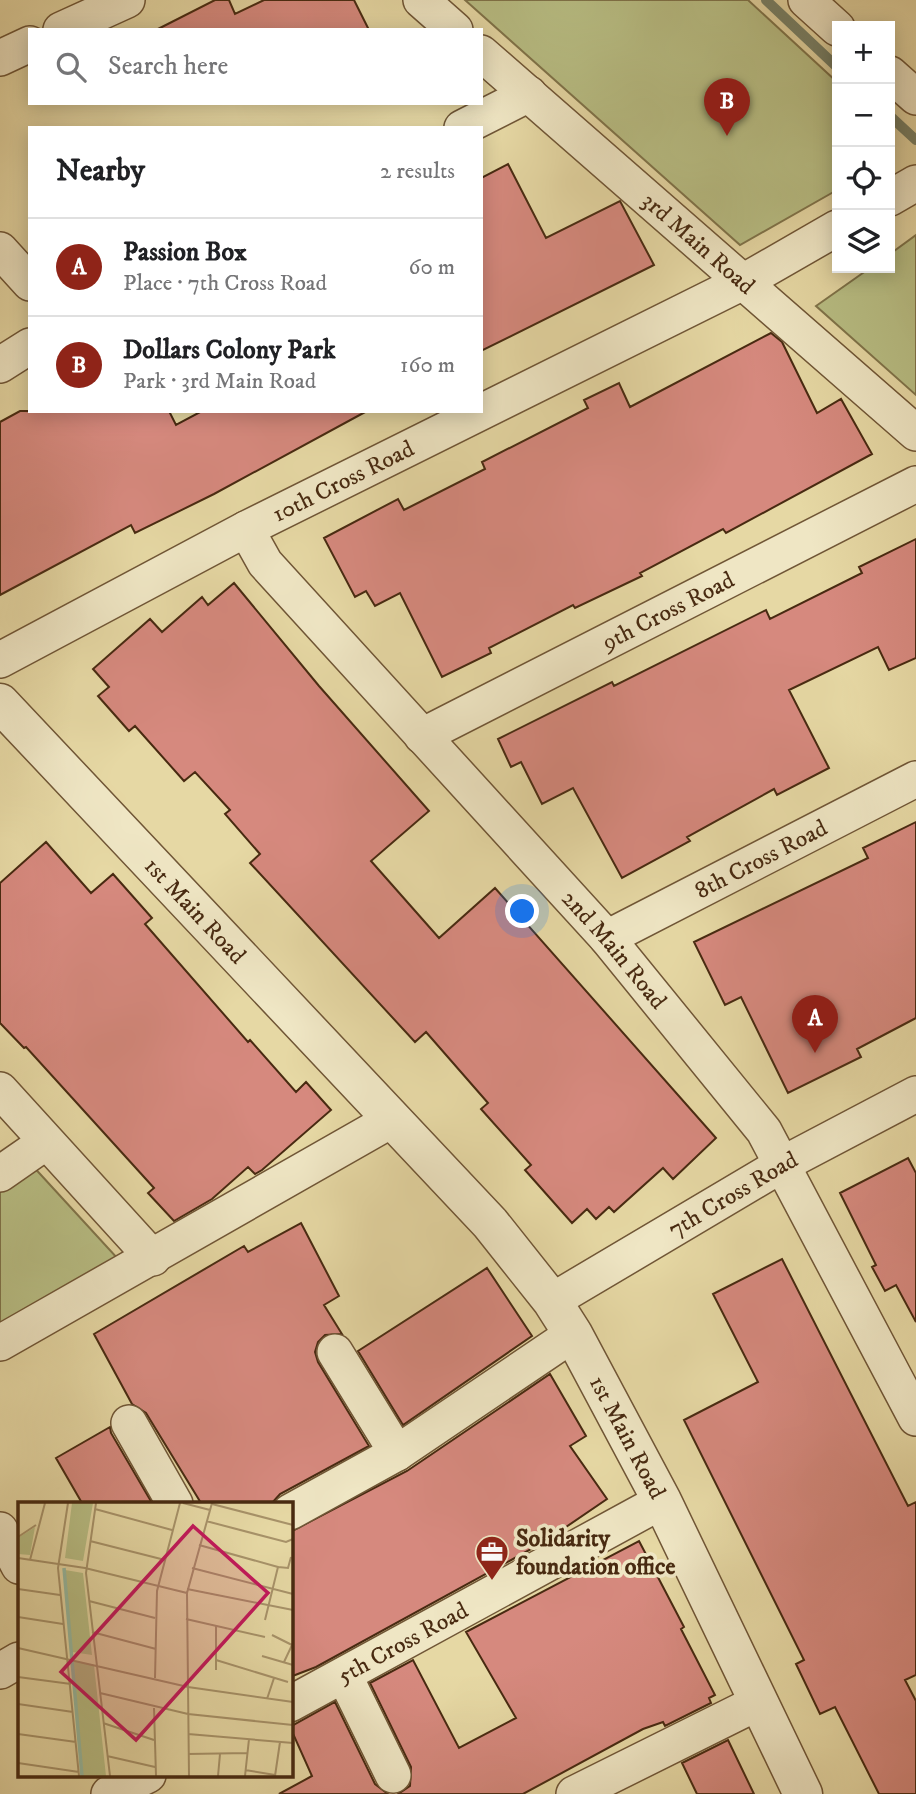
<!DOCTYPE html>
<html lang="en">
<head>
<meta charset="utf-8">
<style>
  body { margin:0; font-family:"IM FELL DW Pica",serif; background:#f2f2f2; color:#202124 }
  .controls { position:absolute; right:21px; top:21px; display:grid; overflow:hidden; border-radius:0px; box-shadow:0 4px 18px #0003 }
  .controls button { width:63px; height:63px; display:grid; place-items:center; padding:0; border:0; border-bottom:2px solid #e0e0e0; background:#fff; color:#202124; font:35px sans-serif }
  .you { position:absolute; left:523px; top:912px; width:24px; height:24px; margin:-18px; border:5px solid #fff; border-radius:50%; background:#1a73e8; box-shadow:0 0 0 10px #1a73e833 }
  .badge { display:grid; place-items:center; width:46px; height:46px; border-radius:50%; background:#8f2418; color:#fff; font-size:23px; font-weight:700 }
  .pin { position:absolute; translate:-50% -58px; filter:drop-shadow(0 2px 4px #0008) }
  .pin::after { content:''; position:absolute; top:37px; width:24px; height:21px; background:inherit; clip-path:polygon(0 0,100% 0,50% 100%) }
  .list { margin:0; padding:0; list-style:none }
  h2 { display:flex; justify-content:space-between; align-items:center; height:91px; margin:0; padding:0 28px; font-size:30px }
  h2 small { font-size:23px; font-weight:400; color:#757577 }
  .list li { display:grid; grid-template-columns:46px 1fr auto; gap:21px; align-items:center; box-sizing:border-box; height:98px; padding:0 28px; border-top:2px solid #e0e0e0 }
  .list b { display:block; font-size:26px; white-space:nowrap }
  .list p { margin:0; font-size:23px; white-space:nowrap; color:#757577 }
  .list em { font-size:23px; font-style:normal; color:#757577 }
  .icon { flex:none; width:38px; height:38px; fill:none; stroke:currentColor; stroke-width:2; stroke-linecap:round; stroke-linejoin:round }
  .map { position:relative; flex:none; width:916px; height:1794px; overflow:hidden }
  .search { position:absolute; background:#fff; box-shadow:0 4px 18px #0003; left:28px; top:28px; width:455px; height:77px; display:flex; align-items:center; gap:18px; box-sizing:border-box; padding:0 24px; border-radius:0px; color:#757577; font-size:26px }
  .panel { position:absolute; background:#fff; box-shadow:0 4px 18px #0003; left:28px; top:126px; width:455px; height:287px; border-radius:0px }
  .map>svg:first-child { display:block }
  .green { fill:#b8be84; stroke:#80744a; stroke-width:2 }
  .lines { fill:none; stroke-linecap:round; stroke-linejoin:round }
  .stream { stroke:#778168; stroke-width:10 }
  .building { fill:#d6897e; stroke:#482a11; stroke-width:2 }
  .minor-casing { stroke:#705636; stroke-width:38 }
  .tertiary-casing { stroke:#705636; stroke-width:41 }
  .minor { stroke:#efe6c4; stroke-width:35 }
  .tertiary { stroke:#efe6c4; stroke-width:38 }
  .labels { text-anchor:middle; stroke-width:7; stroke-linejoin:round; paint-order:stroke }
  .street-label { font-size:24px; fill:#482a11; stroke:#efe6c4 }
  .poi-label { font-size:24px; font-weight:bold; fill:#482a11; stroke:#efe6c4; text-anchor:start }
  .inset-river { fill:none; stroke:#97bba2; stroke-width:3.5 }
  .inset-road { fill:none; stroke:#a79269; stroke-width:2 }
  .view { fill:#c2185b; fill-opacity:0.15; stroke:#c2185b; stroke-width:3.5 }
  .inset-edge { fill:none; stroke:#482a11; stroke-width:3.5 }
</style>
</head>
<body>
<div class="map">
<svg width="916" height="1794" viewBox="0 0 916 1794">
  <rect width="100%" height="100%" fill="#e6d8a4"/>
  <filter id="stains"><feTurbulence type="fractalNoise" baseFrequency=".00286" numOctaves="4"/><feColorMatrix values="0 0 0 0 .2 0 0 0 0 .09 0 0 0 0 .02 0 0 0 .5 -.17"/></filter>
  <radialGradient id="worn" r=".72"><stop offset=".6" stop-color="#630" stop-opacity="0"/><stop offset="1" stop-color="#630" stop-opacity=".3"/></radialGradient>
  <path class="green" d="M465 0H748L837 82V190L740 245Z
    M916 235V395L816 306 870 268H890V254Z
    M30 1163 119 1260 0 1329V1185Z"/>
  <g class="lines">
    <path class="stream" d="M766 0 837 67
      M890 116 916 140"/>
  </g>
  <path class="building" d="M215 0H229L235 14 264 0H354L369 30H156Z
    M508 164 546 238 620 201 654 265 481 351V178Z
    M771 333 782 342 817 413 841 399 872 454 726 533 723 529 640 573 642 576 575 608 573 605 489 648 491 653 442 677 400 593 375 606 366 591 355 597 324 538 398 499 404 510 485 469 482 462 588 408 584 400 619 383 630 407Z
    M20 411H169L176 425 202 411H367L214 494 135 533 131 525 0 595V422Z
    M916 539V658L889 670 878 647 789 690 829 768 777 795 774 789 687 837 690 841 622 878 573 788 542 804 521 762 511 767 498 739 612 682 614 686 766 610 770 619 862 573 859 567Z
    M234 583 319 686 429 811 371 861 439 938 495 888 716 1138 673 1179 663 1168 614 1212 609 1207 596 1219 587 1209 572 1223 525 1170 531 1165 481 1109 488 1103 426 1032 415 1042 250 863 260 854 225 814 230 810 195 772 184 781 135 726 129 731 98 696 109 687 93 669 150 619 162 632 202 597 208 605Z
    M916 822V1018L857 1049 861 1057 788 1093 741 997 725 1005 694 942 868 858 863 848Z
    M46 842 91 893 113 874 152 918 145 924 248 1042 250 1040 296 1092 306 1082 331 1110 262 1170 255 1174 248 1167 212 1199 174 1221 148 1193 154 1188 26 1047 24 1048 0 1023V883Z
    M908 1158 916 1173V1322L896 1285 885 1291 872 1267 876 1265 840 1193Z
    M301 1223 339 1296 324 1305 342 1334 325 1335 318 1342 315 1352 318 1362 369 1446 280 1494 272 1503H201L146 1413 132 1404 94 1334 244 1246 248 1252Z
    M782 1259 908 1506 916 1502V1675L905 1680 916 1701V1794H879L835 1707 820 1714 796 1664 804 1660 684 1420 758 1382 713 1294Z
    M487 1268 532 1336 403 1425 358 1351Z
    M550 1374 586 1436 570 1446 607 1499 544 1542 316 1667 290 1677V1532L407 1471Z
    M110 1427 111 1433 152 1503H82L56 1458Z
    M639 1541 684 1627 681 1629 715 1695 709 1698 711 1703 665 1726 663 1722 643 1729 523 1794H398L410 1786 411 1767 370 1683 413 1660 459 1748 516 1718 466 1632Z
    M335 1702 375 1784 388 1794H279L312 1776 290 1727Z
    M728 1740 754 1794H697L682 1763Z"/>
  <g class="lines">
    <defs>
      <g id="minor">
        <path d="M421 0 455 30"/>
        <path d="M806 0 837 28"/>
        <path d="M61 30 127 0"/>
        <path id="s1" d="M481 53 916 433"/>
        <path d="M0 58 30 44"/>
        <path d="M890 74 916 97"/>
        <path d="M462 128 529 94"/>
        <path d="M890 198 916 183"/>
        <path d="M0 250 30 283"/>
        <path d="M0 365 30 346"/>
        <path id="s2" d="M246 529 265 563 607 938 764 1131 916 1418"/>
        <path id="s3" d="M0 660 246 529 743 282 837 228"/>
        <path id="s4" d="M422 736 916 484"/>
        <path id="s5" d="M607 938 916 779"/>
        <path d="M0 1090 153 1258"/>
        <path d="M0 1174 46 1142"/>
        <path id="s6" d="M552 1301 783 1164 916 1094"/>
        <path d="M0 1343 393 1119"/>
        <path d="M335 1352 397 1453"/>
        <path d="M129 1423 175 1504"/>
        <path d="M290 1512 397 1453 573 1334"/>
        <path d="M0 1530 19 1566"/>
        <path d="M0 1671 19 1660"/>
        <path d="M345 1677 393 1775"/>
        <path id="s7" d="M290 1704 662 1501"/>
        <path d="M109 1794 148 1775"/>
        <path d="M574 1794 759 1702"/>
      </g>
      <g id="tertiary">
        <path id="s8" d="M0 703 490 1223 552 1301 573 1334 662 1501 803 1794"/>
      </g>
    </defs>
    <use href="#minor" class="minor-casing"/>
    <use href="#tertiary" class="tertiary-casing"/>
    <use href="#minor" class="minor"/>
    <use href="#tertiary" class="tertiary"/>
  </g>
  <defs>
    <symbol id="office-pin" viewBox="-11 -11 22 30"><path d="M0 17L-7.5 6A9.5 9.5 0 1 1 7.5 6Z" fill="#8f2418" stroke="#efe6c4"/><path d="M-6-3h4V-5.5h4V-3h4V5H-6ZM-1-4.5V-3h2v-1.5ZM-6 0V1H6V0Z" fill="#fff"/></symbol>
  </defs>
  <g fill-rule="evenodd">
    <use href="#office-pin" x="473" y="1533" width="38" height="52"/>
  </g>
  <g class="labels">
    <g class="street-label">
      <text dy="8" stroke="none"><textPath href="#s1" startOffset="289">3rd Main Road</textPath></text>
      <text dy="8" stroke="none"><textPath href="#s3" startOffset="387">10th Cross Road</textPath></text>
      <text dy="8" stroke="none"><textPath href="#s4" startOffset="276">9th Cross Road</textPath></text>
      <text dy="8" stroke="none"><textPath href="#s5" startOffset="173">8th Cross Road</textPath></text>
      <text dy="8" stroke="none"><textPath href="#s8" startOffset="285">1st Main Road</textPath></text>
      <text dy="8" stroke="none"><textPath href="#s2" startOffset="560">2nd Main Road</textPath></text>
      <text dy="8" stroke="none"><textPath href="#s6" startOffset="210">7th Cross Road</textPath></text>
      <text dy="8" stroke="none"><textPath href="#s8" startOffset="970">1st Main Road</textPath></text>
      <text dy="8" stroke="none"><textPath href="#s7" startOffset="128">5th Cross Road</textPath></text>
    </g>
    <g class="poi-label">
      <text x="516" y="1546">Solidarity<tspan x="516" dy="28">foundation office</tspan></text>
    </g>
  </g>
  <g transform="translate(18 1502)">
    <rect width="275" height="275" fill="#e6d8a4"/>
    <path d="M54 1H75L65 59 47 56ZM17 25 12 53 0 52V36ZM47 68 65 71 74 153 54 150ZM55 159 76 163 88 274H65Z" fill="#b8be84"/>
    <path class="inset-river" d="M46 66 64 274"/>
    <path class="inset-road" d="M50 1 40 66 61 274M78 1 68 71 92 274M165 1 192 8M194 2 275 23M77 7 154 28M188 19 268 40 275 37M0 35 18 23M72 39 147 58M181 43 260 65 247 118M0 56 67 66 169 91M12 58 27 1M260 65 270 66 273 55M174 66 275 92M0 87 42 93M169 87 275 108M71 99 137 116M0 115 45 122M168 117 247 135M198 124V168M74 130 138 147M254 133 274 143M0 146 170 185 275 200M244 154 275 163M198 158 270 180M266 160 275 141M0 175 53 182M137 176 139 89 162 1M82 191 170 212 275 223M249 197 256 176M0 202 55 210M136 206 138 274M85 221 136 238M0 232 58 240M170 232 275 241M170 252 230 251M89 254 137 265M0 261 61 270M227 268 257 273M171 274 169 91 194 1M200 274 202 252M227 274 231 237M257 274 262 240"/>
    <path class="view" d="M175 24 250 91 118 238 43 170Z"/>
    <rect width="275" height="275" class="inset-edge"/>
  </g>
  <rect width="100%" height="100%" filter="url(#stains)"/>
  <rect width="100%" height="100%" fill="url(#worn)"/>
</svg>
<div class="controls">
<button>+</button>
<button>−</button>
<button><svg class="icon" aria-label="locate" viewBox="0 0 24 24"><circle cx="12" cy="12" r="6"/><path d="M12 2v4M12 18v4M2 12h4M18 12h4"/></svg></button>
<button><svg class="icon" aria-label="layers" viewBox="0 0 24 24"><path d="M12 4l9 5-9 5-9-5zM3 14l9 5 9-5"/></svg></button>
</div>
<div class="you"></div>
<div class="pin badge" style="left:815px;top:1053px">A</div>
<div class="pin badge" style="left:727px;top:136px">B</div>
<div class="search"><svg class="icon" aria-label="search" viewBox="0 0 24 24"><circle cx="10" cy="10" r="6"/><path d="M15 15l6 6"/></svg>Search here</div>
<section class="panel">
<h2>Nearby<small>2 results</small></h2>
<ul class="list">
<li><span class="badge">A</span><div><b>Passion Box</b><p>Place · 7th Cross Road</p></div><em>60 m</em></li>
<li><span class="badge">B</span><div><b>Dollars Colony Park</b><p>Park · 3rd Main Road</p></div><em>160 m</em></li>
</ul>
</section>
</div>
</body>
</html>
